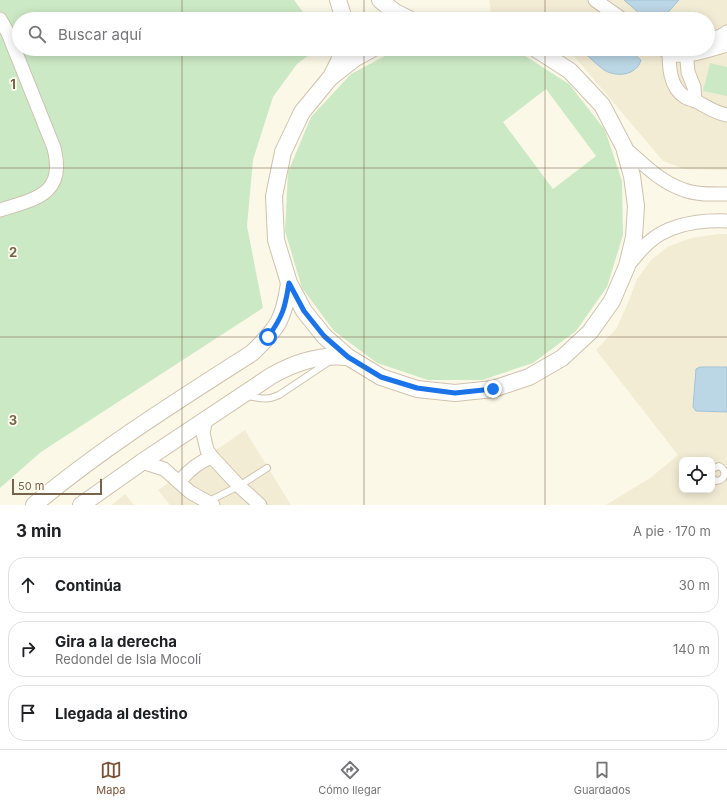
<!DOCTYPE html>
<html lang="es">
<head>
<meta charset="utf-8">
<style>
  body { margin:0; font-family:Inter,sans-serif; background:#f6f6f6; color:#202124 }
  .controls { position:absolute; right:12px; bottom:12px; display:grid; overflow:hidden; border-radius:8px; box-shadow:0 2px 10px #0003 }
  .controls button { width:36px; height:36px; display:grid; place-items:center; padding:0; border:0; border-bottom:1px solid #e0e0e0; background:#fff; color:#202124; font:20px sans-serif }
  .scale { position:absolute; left:12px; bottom:10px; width:90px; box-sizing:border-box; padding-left:4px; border:2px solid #75634b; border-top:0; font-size:11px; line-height:14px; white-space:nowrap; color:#75634b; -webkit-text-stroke:3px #fffbed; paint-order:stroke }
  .stop { position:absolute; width:12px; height:12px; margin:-9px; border:3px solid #1a73e8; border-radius:50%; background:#fff }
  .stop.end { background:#1a73e8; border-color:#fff; box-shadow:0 1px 4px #0008 }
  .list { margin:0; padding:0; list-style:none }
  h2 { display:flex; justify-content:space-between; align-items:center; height:52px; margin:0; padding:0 16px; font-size:17px }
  h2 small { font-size:13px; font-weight:400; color:#757577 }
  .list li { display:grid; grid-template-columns:26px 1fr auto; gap:12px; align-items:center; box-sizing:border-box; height:56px; margin:0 8px 8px; padding:0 8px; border:1px solid #e0e0e0; border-radius:16px }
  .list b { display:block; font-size:15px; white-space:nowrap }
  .list p { margin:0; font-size:13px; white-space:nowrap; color:#757577 }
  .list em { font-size:13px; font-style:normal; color:#757577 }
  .icon { flex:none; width:22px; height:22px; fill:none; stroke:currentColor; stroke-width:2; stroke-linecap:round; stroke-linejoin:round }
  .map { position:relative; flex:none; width:727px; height:505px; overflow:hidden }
  .search { position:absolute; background:#fff; box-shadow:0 2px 10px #0003; left:12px; right:12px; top:12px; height:44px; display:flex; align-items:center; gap:10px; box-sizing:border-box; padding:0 14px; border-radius:22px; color:#757577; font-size:15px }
  .sheet { height:244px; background:#fff }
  nav { display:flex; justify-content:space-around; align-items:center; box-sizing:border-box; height:56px; border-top:1px solid #e0e0e0; background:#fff; font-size:11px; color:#757577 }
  nav a { display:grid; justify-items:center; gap:2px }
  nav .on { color:#785237 }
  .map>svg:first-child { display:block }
  .residential { fill:#f3ecd5; fill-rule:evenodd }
  .green { fill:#cce9c5; fill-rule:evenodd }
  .water { fill:#bbd6e5; stroke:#a2c3d7 }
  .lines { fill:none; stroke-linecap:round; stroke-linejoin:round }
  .service-casing { stroke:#cec2ad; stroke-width:8 }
  .minor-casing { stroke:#cec2ad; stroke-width:15 }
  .tertiary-casing { stroke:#cec2ad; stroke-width:18 }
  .service { stroke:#fff; stroke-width:6 }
  .minor { stroke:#fff; stroke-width:13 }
  .tertiary { stroke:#fff; stroke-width:16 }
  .route { stroke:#1a73e8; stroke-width:5 }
  .grid { fill:none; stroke:#75634b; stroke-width:1; stroke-opacity:0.55 }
  .grid-label { font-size:13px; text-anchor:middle; font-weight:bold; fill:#75634b; stroke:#fffbed; stroke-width:3.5; stroke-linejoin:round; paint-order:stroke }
</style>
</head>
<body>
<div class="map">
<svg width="727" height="505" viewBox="0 0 727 505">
  <rect width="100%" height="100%" fill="#fcf8e7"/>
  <path class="residential" d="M489 0H727V170L684 169 663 161 568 49H708V19H538L523 13 492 18Z
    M718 234H727V505H606L650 478 678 455 596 350 616 329 627 305 637 279 651 260 667 247 691 238ZM682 460H712V490H682Z
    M245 430 291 505H170L158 490Z
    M125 494 134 505H112Z"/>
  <path class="green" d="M0 0H294L308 19H19V49H317L297 64 273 97 253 160 247 226 263 308 41 452 0 488Z
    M398 49H506L519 52 569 84 605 130 622 181 623 235 607 287 576 331 533 363 482 380H428L377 363 334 331 302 288 285 231 288 172 311 117 351 74ZM546 89 596 156 553 189 503 122Z
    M710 63 727 67V96L703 91Z"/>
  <path class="water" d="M624 0H679L662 19H646Z
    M580 49H628L641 60C637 75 617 78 604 70 596 64 588 56 580 49Z
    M700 367H727V412L696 411 693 407 696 369Z"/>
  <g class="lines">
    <defs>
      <path id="service" d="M247 396C260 398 266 401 279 395L330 361
        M712 469 719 466C727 470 726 480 716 481L712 478
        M209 501 239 486 267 468"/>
      <path id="minor" d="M595 0 622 19
        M0 19 8 33 54 148C66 194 36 199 0 210
        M708 39 721 36 727 32
        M663 49C666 51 668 53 671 54 686 59 712 49 727 45
        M669 49C669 65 669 87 685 97 688 99 692 100 696 101 707 107 715 113 727 115
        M686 49 688 72 694 87 695 101
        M624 147C642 163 660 182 684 190 697 195 713 194 727 194
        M627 266C634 259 640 250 648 243 669 224 700 220 727 221
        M206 419 203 433 207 450 212 457 239 486 260 505
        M142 462 164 469 190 492 213 505
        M179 482C188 471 198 462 212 457"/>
      <path id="tertiary" d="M338 0 344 19
        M380 0 395 12 409 19
        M372 49 354 59 330 78 302 112 283 152 274 196 276 240 289 283 304 311 324 336 348 357 381 377 417 389 455 393 493 389 529 377 562 358 590 332 612 301 627 266 634 237 636 206 632 176 624 147 602 105 570 71 536 49
        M332 75 339 61 342 49
        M34 505C102 448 177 401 252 353 278 328 284 319 289 283
        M81 505 142 462 271 376C295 362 320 354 348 357"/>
    </defs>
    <use href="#service" class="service-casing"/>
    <use href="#minor" class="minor-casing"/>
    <use href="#tertiary" class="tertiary-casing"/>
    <use href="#service" class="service"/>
    <use href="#minor" class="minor"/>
    <use href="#tertiary" class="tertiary"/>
  </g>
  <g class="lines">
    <path class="route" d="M268 337C283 316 285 308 289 283L304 311 324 336 348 357 381 377 417 388 455 393 493 389"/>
  </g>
  <path class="grid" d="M182 0V19M364 0V19M545 0V19M182 49V505M364 49V505M545 49V505M0 168H727M0 337H727"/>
  <g class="grid-label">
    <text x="13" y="89">1</text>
    <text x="13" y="257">2</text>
    <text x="13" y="425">3</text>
  </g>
</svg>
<div class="controls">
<button><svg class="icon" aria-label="locate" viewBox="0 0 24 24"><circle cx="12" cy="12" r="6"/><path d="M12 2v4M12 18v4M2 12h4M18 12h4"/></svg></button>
</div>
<div class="scale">50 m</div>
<div class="stop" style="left:268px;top:337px"></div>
<div class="stop end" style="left:493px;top:389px"></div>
<div class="search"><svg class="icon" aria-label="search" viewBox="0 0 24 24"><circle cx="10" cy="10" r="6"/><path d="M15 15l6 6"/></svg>Buscar aquí</div>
</div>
<section class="sheet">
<h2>3 min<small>A pie · 170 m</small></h2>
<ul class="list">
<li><svg class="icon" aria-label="ahead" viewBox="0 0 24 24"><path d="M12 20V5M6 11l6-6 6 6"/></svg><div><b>Continúa</b></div><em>30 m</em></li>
<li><svg class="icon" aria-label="right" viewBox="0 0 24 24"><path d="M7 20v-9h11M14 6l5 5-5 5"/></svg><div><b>Gira a la derecha</b><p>Redondel de Isla Mocolí</p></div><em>140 m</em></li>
<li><svg class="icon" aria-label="arrive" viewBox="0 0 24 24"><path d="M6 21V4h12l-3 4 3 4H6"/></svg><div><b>Llegada al destino</b></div></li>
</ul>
</section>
<nav>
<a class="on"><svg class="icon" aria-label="map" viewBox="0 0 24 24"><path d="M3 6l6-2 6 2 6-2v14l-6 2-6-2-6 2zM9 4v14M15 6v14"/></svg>Mapa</a>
<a><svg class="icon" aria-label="directions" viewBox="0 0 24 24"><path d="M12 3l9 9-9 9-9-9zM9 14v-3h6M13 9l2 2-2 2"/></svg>Cómo llegar</a>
<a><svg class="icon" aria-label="saved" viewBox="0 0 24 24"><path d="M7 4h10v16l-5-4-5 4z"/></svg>Guardados</a>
</nav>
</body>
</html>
